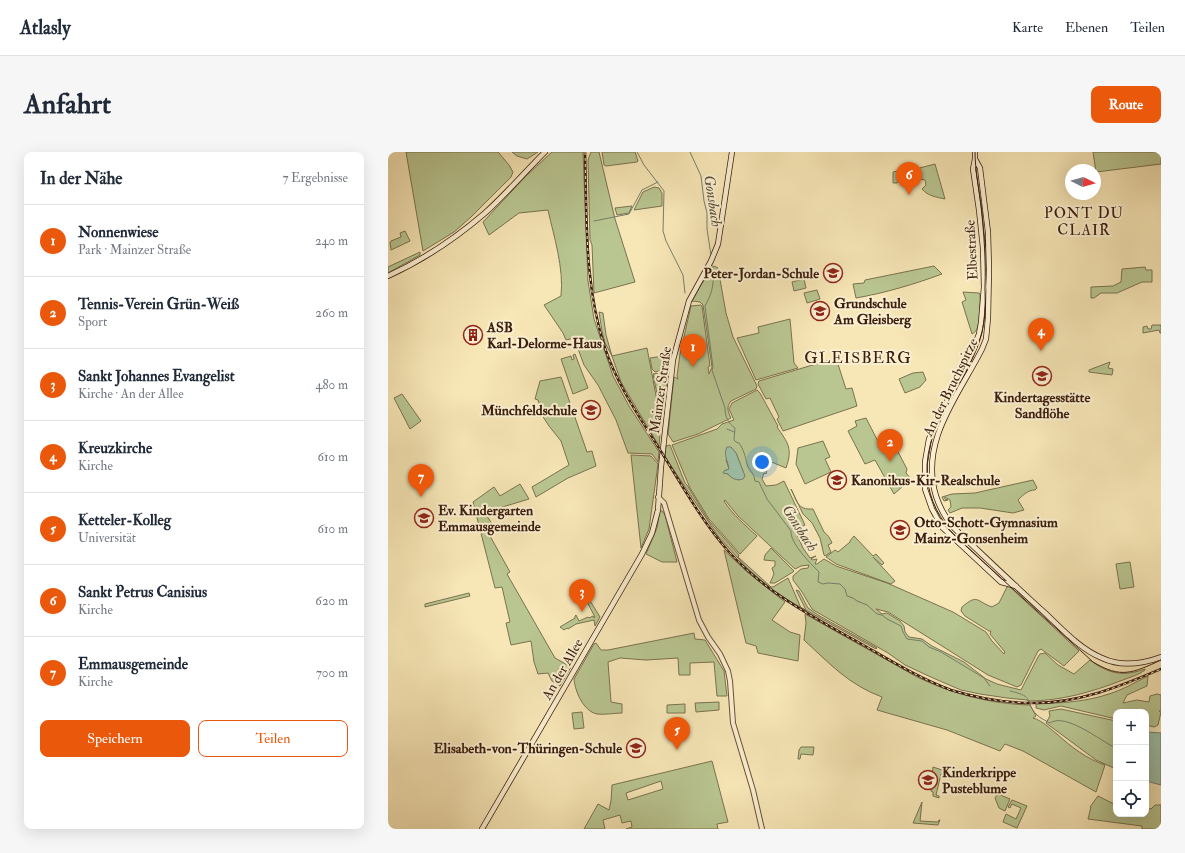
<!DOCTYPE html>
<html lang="de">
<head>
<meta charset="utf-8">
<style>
  body { margin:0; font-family:"IM FELL Double Pica",serif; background:#f6f6f7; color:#1f2937 }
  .controls { position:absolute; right:12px; bottom:12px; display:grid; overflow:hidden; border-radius:8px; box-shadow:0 4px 16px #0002 }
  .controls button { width:36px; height:36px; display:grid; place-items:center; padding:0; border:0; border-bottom:1px solid #e0e1e3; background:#fff; color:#1f2937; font:20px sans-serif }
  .compass { position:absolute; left:677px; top:12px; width:36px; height:36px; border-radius:50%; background:#fff; box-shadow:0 4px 16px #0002; rotate:95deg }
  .you { position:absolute; left:374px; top:310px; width:14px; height:14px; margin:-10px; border:3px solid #fff; border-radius:50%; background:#1a73e8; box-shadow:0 0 0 6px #1a73e833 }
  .badge { display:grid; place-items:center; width:26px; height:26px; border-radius:50%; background:#ea580c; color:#fff; font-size:13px; font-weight:700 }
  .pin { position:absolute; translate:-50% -33px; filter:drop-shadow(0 1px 2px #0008) }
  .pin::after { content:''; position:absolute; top:21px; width:14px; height:12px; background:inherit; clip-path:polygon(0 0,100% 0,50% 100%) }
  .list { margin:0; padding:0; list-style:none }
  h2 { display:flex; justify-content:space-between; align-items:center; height:52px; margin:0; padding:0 16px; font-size:17px }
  h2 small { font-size:13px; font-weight:400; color:#747a83 }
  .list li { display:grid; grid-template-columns:26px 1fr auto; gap:12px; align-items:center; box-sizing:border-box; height:72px; padding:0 16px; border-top:1px solid #e0e1e3 }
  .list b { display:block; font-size:15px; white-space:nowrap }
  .list p { margin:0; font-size:13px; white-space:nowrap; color:#747a83 }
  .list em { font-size:13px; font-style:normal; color:#747a83 }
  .actions { display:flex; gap:8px; padding:12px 16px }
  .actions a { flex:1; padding:9px 0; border:1px solid #ea580c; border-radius:8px; text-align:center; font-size:14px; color:#ea580c }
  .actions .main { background:#ea580c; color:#fff }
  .icon { flex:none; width:22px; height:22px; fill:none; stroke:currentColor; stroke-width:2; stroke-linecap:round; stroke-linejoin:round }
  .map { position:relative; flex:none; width:773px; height:677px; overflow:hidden; border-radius:8px }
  header { display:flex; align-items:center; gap:24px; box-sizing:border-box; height:56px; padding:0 20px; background:#fff; border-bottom:1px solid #e0e1e3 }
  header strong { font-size:19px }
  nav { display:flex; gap:22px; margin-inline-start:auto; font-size:14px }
  .intro { display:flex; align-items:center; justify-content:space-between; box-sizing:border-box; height:96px; padding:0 24px }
  h1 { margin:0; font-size:28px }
  .button { padding:10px 18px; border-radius:8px; background:#ea580c; color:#fff; font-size:14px; font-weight:700 }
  main { display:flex; gap:24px; padding:0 24px }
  aside { flex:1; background:#fff; border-radius:8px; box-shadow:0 4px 16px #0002 }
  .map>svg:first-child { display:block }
  .green { fill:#b9c691; stroke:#7a7250; fill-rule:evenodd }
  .water { fill:#9ec0a8; stroke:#767f6a }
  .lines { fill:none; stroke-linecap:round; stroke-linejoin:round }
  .stream { stroke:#767f6a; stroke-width:1 }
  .tertiary-casing { stroke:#6a4f38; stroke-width:6 }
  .secondary-casing { stroke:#3b1d0e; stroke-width:6 }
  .tertiary { stroke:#faefd0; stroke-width:4 }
  .secondary { stroke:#faefd0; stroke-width:4.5 }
  .tram { stroke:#3b1d0e; stroke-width:1 }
  .rail-casing { stroke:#3b1d0e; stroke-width:2.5 }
  .rail { stroke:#faefd0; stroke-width:1; stroke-dasharray:3; stroke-linecap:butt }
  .labels { text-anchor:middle; stroke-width:4; stroke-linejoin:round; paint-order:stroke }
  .street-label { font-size:14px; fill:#3b1d0e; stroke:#faefd0 }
  .poi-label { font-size:14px; font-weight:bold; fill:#3b1d0e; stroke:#faefd0; text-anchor:start }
  .water-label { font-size:15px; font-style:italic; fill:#594e3c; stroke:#faefd0 }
  .neighbourhood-label { font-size:15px; letter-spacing:1px; fill:#3b1d0e; stroke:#faefd0 }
  .quarter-label { font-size:16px; letter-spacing:1px; fill:#3b1d0e; stroke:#faefd0 }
</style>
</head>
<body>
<header>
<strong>Atlasly</strong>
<nav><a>Karte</a><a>Ebenen</a><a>Teilen</a></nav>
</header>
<div class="intro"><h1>Anfahrt</h1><a class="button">Route</a></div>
<main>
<aside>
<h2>In der Nähe<small>7 Ergebnisse</small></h2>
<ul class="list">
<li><span class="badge">1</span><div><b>Nonnenwiese</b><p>Park · Mainzer Straße</p></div><em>240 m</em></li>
<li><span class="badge">2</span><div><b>Tennis-Verein Grün-Weiß</b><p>Sport</p></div><em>260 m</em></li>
<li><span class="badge">3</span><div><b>Sankt Johannes Evangelist</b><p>Kirche · An der Allee</p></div><em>480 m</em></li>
<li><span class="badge">4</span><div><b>Kreuzkirche</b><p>Kirche</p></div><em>610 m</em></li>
<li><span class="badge">5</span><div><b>Ketteler-Kolleg</b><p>Universität</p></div><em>610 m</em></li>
<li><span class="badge">6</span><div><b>Sankt Petrus Canisius</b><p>Kirche</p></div><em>620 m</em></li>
<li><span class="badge">7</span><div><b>Emmausgemeinde</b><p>Kirche</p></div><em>700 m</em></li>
</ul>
<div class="actions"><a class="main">Speichern</a><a>Teilen</a></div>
</aside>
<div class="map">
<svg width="773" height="677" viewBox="0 0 773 677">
  <rect width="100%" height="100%" fill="#f7e6b6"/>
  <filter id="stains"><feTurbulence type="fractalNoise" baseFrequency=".005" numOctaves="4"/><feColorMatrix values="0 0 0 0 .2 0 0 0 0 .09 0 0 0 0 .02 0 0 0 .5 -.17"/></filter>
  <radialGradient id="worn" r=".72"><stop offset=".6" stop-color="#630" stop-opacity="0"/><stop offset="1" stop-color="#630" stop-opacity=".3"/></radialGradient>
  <path class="green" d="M18 0H110L121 13 125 20 123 25 83 65 66 80 35 99Z
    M124 0H150L139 7 129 4Z
    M164 0H195L200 129 206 167 225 224 241 254 271 300 270 310 264 302 240 301 228 268 210 233 196 213 186 186 178 188 175 181 156 153 173 144C176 116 166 85 160 58L131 61 101 83 95 70 138 24Z
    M203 0H211L227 67 247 130 206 141 204 93 202 88 200 8Z
    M214 0H247L250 9 249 10 218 14 216 13Z
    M705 0H773V12L708 20Z
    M547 12 557 47C548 45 540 44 534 37L538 33 537 28 532 27 528 31 521 21 524 18Z
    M517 17 519 20 509 31H505V20Z
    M266 35 271 36 274 41V54L246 58 255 40Z
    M244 54 241 61 229 63 227 56Z
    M17 79 22 89 3 98 2 91 3 89 13 85 12 81Z
    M32 100V103L0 121V115Z
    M326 114 330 116 338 161 345 185 369 234 368 237 343 249C338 255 340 260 343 266L310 282 285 290 280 282 286 225 290 227 289 224 292 202 303 154 313 153 314 154 322 214 320 215 321 222 324 215 315 153 312 150 304 149 313 133Z
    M546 114 554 122C527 132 497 141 468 146L465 132 476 131 477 128Z
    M757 115 758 118H764V130H754L729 141H713L706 146H703V135L725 134 733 130 734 117Z
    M416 127 418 136 406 139 404 130Z
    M429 138 432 147 419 151 416 141Z
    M575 140 591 141 592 142C592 152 594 178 584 182L574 150 578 148Z
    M211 160 215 161 218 183 224 204 259 196 273 270 271 294 233 230 224 204 217 191 214 179Z
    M402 167 406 211 410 216 368 228 349 186 371 181 370 175Z
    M764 173H773V181H772L771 178 755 181V175L759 174 760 177H763Z
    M187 202 200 236 185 242 173 207 183 204 184 208 186 207 185 203Z
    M283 203 280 217 267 220 264 217 262 206Z
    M448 206 458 237 464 236 469 254 395 279 389 267 391 265 382 246 378 247 370 232 371 229Z
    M722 210 720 216 725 217 724 223 701 220V218Z
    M280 220 274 267 265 222Z
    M535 220 538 228 532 235 517 241 511 227 525 221Z
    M173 225 199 300 204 299 208 314 180 326 148 345 144 335 181 313 173 289 161 274 150 257 152 254 150 248 147 247 152 229Z
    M369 238 372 241 390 274 389 275C400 291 405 296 398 316L381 309 378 322 376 321 374 327 378 334 388 333 396 329 417 373 407 378 415 396 422 406 428 404 423 407 424 408 429 407 427 412H429L436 407 448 414 499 431 565 460 598 480 604 489 616 502 617 500 602 482 603 479H601L577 464 573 459 574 455C590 441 589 450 604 455L611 451 619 435 621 434 691 499 676 514 653 497 650 499 633 533 629 535 600 523 500 460 488 457 494 462 499 461 512 469 516 474 517 480 521 485 534 487 544 494 576 510 598 527 609 532 633 538 650 505 652 502 657 501 670 513 686 522 702 508C721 522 735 525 757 517V518C751 523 742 525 735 528 704 540 673 549 640 549L639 548 619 546 592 542 573 538 545 526 517 513 500 501 427 459 424 457 414 440 405 428V424L413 417 420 416 421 413 413 414 407 417 350 364 337 348 336 349C345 363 357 373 369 384L352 402 321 367 302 336 284 293 329 277 334 272 346 268 341 257 344 251ZM345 298 348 301 355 319 351 328 343 325 336 319 341 317 338 308Z
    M14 242 33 269 22 277 6 246Z
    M478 266 496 301 508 296 519 317 518 321 523 327 506 342 487 308 477 312 460 279 469 274 467 269Z
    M435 289 442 305 437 307 443 320 417 332 408 312 410 296Z
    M282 293 297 331 299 333 321 369 351 403 350 405 383 435H385L400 426 413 456 418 458 408 438 411 439 420 456 430 463 489 496 488 497 405 451 383 437 359 416 330 384 277 305 278 294Z
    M243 303 263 304 270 312 261 377 253 396Z
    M645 328 649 336 647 338C640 338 635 343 630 348L636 358 625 361 592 356H574L562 361 560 358 563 355 562 348 557 345V347L560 348 556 349 554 345 564 342 587 341Z
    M132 332 141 347 98 360 99 364 109 380 102 384 122 420 119 422 167 506 183 515 172 534 164 529 160 521 150 522 146 510 143 489 123 493 118 471 122 470 114 435 107 436 85 350 106 335 112 344Z
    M403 337C409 349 409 358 425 357L436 380C440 383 442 386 444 391L440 393 443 400 437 404 436 403 432 386 424 371 415 362Z
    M272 358 274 359 277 363 289 410H274L258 402 269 376Z
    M466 384 485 404 488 402 496 411 494 413 485 405 507 429 503 432 448 412 438 405 447 398 450 400 462 390V389Z
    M383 396 406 419 405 420 387 431H382L386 422 384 416 387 414V409L376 408 377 403Z
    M336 398 359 420 397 450 384 468 402 480 412 483 410 509 370 501 368 494 358 491Z
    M742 410 746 435 732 437 728 412Z
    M81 441 82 444 37 455V452Z
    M201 447 212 465 207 474 206 468 188 472 180 477 179 476 176 478 172 475 187 466V464L188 463 191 469 200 465 201 466 205 464 206 466 207 465 198 448Z
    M417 462 529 525C565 542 602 552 642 553L648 564 645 566C655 569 661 576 669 582 683 595 699 607 717 613L708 640 635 599 617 592 612 599 559 578 489 558 494 545C461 533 441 511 416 488L418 471Z
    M306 481 307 487 317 488 336 519 339 544H329L326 510 302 511V523H291L290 506 258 508 232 506 220 510 223 550 234 552V561C226 561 217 563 209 562 195 559 187 539 186 527L206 492 208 491 213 498H220Z
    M760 524 759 534 739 543 735 551 749 548 761 550 762 544 769 542 773 543V558L771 559 773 560 770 573 766 575 758 573V560H728V567L673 554 656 558 648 556V552C673 551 697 550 721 542 734 538 748 530 760 524Z
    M331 550V558L308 560 307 551Z
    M297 552V561H279V553Z
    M673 557 728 569V617L708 608 658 571 662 564 661 559Z
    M194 560 196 576 186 577 184 561Z
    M413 595H426L425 603 413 602 412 607H410L411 598Z
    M324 609 340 670 329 672 330 677H238L244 675 243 669 234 671 232 663 215 668 217 677H196L210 652 221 658 223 649 224 633ZM273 629 275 637 240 648 238 641Z
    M545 615 557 619 556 622H553L548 643 551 644V646L545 644V640L543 639Z
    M610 642 622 647 617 659 611 656 607 646Z
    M710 644 728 653V662H758V656L763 657 767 653H773V677H754V674L700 667 703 655H702Z
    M624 648 639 654 629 676 615 670 618 662 628 667 633 656 624 652 622 656 620 655Z
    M534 650 532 669 550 670 551 668H552L550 673 525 671Z"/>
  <path class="water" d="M339 295H343L348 301 357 324 355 327C349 329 344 327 340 322L335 321 336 319 341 317C340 309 335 302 339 295Z
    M758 580 773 581V633L758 629Z"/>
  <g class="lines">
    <path class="stream" d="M249 0 256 13 276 39 275 79 278 89 295 123 297 141
      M302 0 313 24 316 49 319 61V77L323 103
      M206 69 241 62 254 38 270 30
      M324 113C327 129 325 140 317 154L325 215 324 218 337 256C337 265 340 271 347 276L346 288 348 290 351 291C356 298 357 304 359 312 361 319 366 320 367 329L371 330 379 347 403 379C402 391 422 411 431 420L430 430 435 432 440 431 452 432 457 437 459 444 465 446 469 449 479 453 489 462 494 463 499 467 513 474 515 480 519 487 534 489 541 495 553 500 596 526 602 534
      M339 277 346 280
      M622 539C649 545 635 549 649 563 652 566 658 569 662 571 675 562 702 581 714 588 719 591 722 594 728 595"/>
    <defs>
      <path id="tertiary" d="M270 345 276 351 311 468 320 485 332 502 340 519 342 529 345 571 365 638 374 677"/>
      <path id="secondary" d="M587 0V7L585 17 591 58 595 96 596 135 593 171 591 182 579 212 560 247 541 287 537 310V337L544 357 554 375 613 430 628 434
        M587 7 592 16 600 80 601 117 600 166 598 187 594 197C571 243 531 289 548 344 552 356 557 366 566 376 596 404 626 433 657 461 674 477 692 497 714 506 733 515 754 512 773 505
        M0 124C35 108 68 86 97 61 118 42 137 20 157 0
        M94 677 254 402 264 381 270 358 273 315 285 208 301 149 323 109 330 92 344 0"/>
    </defs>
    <use href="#tertiary" class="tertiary-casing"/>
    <use href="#secondary" class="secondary-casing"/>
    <use href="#tertiary" class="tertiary"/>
    <use href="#secondary" class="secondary"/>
    <path class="tram" d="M587 0C587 18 591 36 593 54 596 82 598 108 597 136 597 147 598 158 596 169 589 225 536 262 539 324 541 348 552 368 568 385L705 510C733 527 745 521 773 508"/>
    <defs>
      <path id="rail" d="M197 0C199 65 196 133 217 196 230 235 253 267 274 301 295 335 315 371 341 400 379 442 429 467 477 494 505 510 533 527 563 538 589 546 618 551 645 551 691 551 731 535 773 517"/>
    </defs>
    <use href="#rail" class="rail-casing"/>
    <use href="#rail" class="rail"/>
  </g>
  <defs>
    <symbol id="school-ring" viewBox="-11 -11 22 22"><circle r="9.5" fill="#faefd0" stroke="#8f2418" stroke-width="1.5"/><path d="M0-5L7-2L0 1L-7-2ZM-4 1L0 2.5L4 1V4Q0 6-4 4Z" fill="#8f2418"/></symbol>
    <symbol id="building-ring" viewBox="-11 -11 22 22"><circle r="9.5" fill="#faefd0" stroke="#8f2418" stroke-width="1.5"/><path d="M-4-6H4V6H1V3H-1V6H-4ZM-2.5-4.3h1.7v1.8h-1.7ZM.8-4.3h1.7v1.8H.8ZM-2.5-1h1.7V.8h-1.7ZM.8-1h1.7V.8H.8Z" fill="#8f2418"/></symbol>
  </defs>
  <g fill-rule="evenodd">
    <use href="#school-ring" x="434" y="110" width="22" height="22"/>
    <use href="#school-ring" x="421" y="148" width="22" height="22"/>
    <use href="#building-ring" x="74" y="172" width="22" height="22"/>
    <use href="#school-ring" x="643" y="213" width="22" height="22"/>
    <use href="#school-ring" x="192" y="247" width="22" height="22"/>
    <use href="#school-ring" x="438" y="317" width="22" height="22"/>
    <use href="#school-ring" x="25" y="355" width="22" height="22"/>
    <use href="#school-ring" x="501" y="367" width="22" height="22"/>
    <use href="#school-ring" x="237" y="585" width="22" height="22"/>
    <use href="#school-ring" x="529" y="617" width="22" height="22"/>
  </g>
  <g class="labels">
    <g class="street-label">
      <text transform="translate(583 98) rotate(-93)" y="5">Elbestraße</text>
      <text transform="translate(562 235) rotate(-64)" y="5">An der Bruchspitze</text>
      <text transform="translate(272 238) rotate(-82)" y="5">Mainzer Straße</text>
      <text transform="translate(174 517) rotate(-60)" y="5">An der Allee</text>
    </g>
    <g class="poi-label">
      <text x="431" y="126" text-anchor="end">Peter-Jordan-Schule</text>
      <text x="446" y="156">Grundschule<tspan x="446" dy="16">Am Gleisberg</tspan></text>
      <text x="99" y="180">ASB<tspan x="99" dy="16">Karl-Delorme-Haus</tspan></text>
      <text x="654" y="250" text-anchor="middle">Kindertagesstätte<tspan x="654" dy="16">Sandflöhe</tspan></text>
      <text x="189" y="263" text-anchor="end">Münchfeldschule</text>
      <text x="463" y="333">Kanonikus-Kir-Realschule</text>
      <text x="50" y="363">Ev. Kindergarten<tspan x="50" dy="16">Emmausgemeinde</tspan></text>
      <text x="526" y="375">Otto-Schott-Gymnasium<tspan x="526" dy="16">Mainz-Gonsenheim</tspan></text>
      <text x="234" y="601" text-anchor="end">Elisabeth-von-Thüringen-Schule</text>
      <text x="554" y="625">Kinderkrippe<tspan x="554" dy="16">Pusteblume</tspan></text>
    </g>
    <g class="water-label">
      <text transform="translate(325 49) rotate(81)" y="5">Gonsbach</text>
      <text transform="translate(412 376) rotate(57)" y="5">Gonsbach</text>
    </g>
    <g class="neighbourhood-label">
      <text x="696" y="66">PONT DU<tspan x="696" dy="17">CLAIR</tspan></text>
    </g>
    <g class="quarter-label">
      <text x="470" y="211">GLEISBERG</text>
    </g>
  </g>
  <rect width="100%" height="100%" filter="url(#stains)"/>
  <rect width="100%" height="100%" fill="url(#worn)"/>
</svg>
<div class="controls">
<button>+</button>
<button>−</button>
<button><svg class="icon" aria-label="locate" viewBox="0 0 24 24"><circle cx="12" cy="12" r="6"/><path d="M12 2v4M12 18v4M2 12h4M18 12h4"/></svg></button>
</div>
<svg class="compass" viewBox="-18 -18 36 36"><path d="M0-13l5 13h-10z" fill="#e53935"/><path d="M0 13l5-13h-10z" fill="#747a83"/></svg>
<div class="you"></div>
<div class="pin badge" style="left:305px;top:215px">1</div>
<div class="pin badge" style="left:502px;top:310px">2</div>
<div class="pin badge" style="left:194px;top:460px">3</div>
<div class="pin badge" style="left:653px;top:199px">4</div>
<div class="pin badge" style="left:289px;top:598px">5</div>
<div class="pin badge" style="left:521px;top:43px">6</div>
<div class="pin badge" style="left:33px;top:345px">7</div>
</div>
</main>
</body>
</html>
